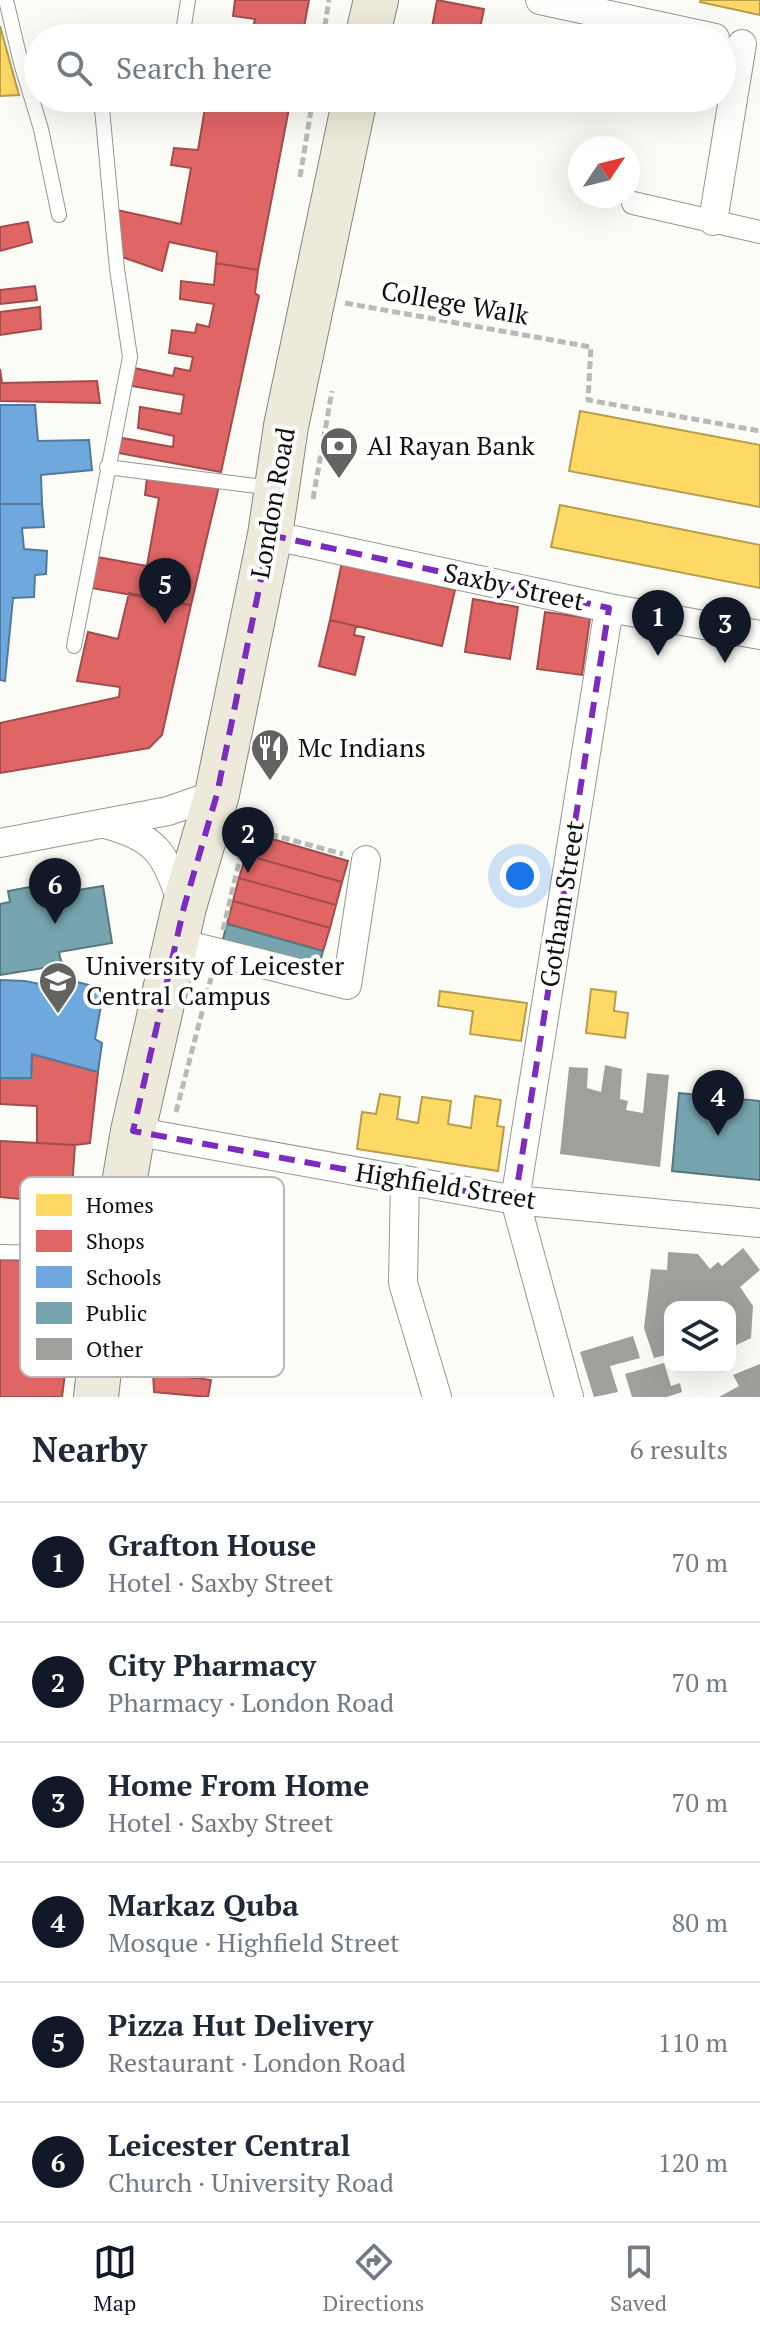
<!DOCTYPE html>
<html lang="en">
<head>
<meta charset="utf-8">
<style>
  body { margin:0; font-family:"PT Serif",serif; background:#f6f6f7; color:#1f2937 }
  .controls { position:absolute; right:24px; bottom:24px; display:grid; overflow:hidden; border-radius:16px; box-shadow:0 8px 32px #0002 }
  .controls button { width:72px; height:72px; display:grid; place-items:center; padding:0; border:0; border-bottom:2px solid #e0e1e3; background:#fff; color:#1f2937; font:40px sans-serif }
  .compass { position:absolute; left:568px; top:136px; width:72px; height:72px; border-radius:50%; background:#fff; box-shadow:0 8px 32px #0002; rotate:55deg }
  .you { position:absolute; left:520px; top:876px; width:28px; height:28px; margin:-20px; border:6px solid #fff; border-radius:50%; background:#1a73e8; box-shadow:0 0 0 12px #1a73e833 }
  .badge { display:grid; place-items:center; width:52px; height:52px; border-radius:50%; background:#111827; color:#fff; font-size:26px; font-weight:700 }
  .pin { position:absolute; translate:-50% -66px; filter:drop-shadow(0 2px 4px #0008) }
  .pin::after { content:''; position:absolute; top:42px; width:28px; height:24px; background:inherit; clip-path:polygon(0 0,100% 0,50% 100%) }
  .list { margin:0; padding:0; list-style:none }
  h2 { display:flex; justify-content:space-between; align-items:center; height:104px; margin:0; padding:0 32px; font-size:34px }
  h2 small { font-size:26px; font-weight:400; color:#747a83 }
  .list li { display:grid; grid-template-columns:52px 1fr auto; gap:24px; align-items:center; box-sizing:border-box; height:120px; padding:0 32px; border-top:2px solid #e0e1e3 }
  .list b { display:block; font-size:30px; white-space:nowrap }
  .list p { margin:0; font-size:26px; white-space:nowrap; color:#747a83 }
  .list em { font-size:26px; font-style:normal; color:#747a83 }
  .icon { flex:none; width:44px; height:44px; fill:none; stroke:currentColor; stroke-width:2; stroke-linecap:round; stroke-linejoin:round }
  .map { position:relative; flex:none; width:760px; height:1397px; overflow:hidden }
  .search { position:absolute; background:#fff; box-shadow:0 8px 32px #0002; left:24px; right:24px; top:24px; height:88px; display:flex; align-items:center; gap:20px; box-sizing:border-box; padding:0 28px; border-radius:44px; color:#747a83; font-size:30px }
  .sheet { height:824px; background:#fff }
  nav { display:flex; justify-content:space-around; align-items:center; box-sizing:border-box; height:112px; border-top:2px solid #e0e1e3; background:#fff; font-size:22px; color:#747a83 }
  nav a { display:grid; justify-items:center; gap:4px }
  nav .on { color:#111827 }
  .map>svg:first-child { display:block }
  .homes { fill:#ffd966; stroke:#b79d4c; stroke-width:2 }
  .shops { fill:#e06666; stroke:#a24c4c; stroke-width:2 }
  .schools { fill:#6fa8dc; stroke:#527a9f; stroke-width:2 }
  .public { fill:#76a5af; stroke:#57787f; stroke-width:2 }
  .building { fill:#a09f9b }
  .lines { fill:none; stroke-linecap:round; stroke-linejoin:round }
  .service-casing { stroke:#969694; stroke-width:16 }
  .pedestrian-casing { stroke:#969694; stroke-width:24 }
  .minor-casing { stroke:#969694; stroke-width:30 }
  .primary-casing { stroke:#848481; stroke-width:46 }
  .path { stroke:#b9b9b8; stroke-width:5; stroke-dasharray:8 4; stroke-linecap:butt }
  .service { stroke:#fffffe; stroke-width:14 }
  .pedestrian { stroke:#fffffe; stroke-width:22 }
  .minor { stroke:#fffffe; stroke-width:28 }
  .primary { stroke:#edeadb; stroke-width:44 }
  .marked { fill:none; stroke:#7b2cbf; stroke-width:6; stroke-dasharray:16 10; stroke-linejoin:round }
  .labels { text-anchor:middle; stroke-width:8; stroke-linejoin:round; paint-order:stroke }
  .street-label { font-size:26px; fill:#101010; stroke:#fff }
  .poi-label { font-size:26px; fill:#101010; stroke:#fff; text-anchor:start }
  .key { fill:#fff; stroke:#b7b7b7; stroke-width:2 }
  .key-label { font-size:22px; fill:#101010 }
</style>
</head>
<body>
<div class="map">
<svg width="760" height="1397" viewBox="0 0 760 1397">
  <rect width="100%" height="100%" fill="#fcfcf7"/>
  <path class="homes" d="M701 0H760V15L700 2Z
    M0 26 19 95 0 96Z
    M580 411 760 445V507L569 471Z
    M560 505 760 545V588L551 547Z
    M591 989 616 992 614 1011 628 1013 625 1038 586 1033Z
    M440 991 527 1003 521 1041 470 1034 473 1011 438 1006Z
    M380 1094 400 1097 397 1119 418 1123 422 1097 451 1101 448 1124 471 1128 475 1096 501 1100 497 1126 504 1127 498 1171 357 1149 362 1112 376 1114Z"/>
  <path class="shops" d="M235 0H309L302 38H244L245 35 251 36 255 19 233 16Z
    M437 0 484 9 478 38H430Z
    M249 98H291L258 270 216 263 217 252 169 242 162 271 122 257 117 210 181 224 191 168 171 165 174 148 198 150 206 102 246 107Z
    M28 222 32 242 0 251V227Z
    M216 263 258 270 255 293 259 296 221 472 113 452 116 437 173 447 174 436 138 428 140 407 181 414 184 395 126 385 129 367 173 376 175 368 190 371 193 357 169 353 172 330 195 333 197 324 209 327 214 304 180 299 181 281 214 285Z
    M35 286 37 300 0 304V290Z
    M40 307 41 329 0 335V312Z
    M0 369 2 383 97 381 100 403 0 401Z
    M147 478 219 486 191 605 91 588 97 557 147 566 159 498 145 495Z
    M342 562 455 590 442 646 330 620Z
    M129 593 191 605 162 735 149 748 0 773V723L119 697 120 687 77 681 88 632 118 639Z
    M473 599 518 607 510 659 465 652Z
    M545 612 590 618 582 675 537 669Z
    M330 620 356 626 354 635 364 637 355 675 319 666Z
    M252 833 348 861 342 882 246 855Z
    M246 855 342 882 336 905 239 878Z
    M239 878 336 905 330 928 233 901Z
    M233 901 330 928 323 951 227 924Z
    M32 1054 98 1072 90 1143 75 1145 37 1143V1106L0 1104V1078H31Z
    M0 1141 75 1145 68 1243 29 1240 31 1200 0 1197Z
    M0 1259 79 1264 62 1397H0Z
    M156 1356 195 1359V1378L153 1372Z
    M153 1372 211 1380 208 1397 154 1392Z"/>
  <path class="schools" d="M0 405H35L38 441 89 440 92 470 41 475 42 504H0Z
    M0 504H42L44 527 22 528 24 549 47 551 46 574 35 575 34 597 13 598 5 681 0 680Z
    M62 978 104 989 95 1039 102 1043 98 1072 32 1054 31 1078H0V980L25 981 54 987Z"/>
  <path class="public" d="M52 883 54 894 103 886 112 943 59 952 62 965 0 975V904L10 902 8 891Z
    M227 924 323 951 317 973 221 946Z
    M679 1093 760 1101V1180L672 1171Z"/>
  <path class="building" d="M605 1065 622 1069 620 1099 628 1101 626 1110 643 1113 647 1073 669 1075 660 1167 560 1154 569 1067 588 1068 587 1088 601 1092Z
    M743 1248 760 1270 740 1287 753 1306 751 1338 730 1348V1307H670V1354L654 1358 644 1328 651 1269 667 1270 668 1252 698 1254 710 1269 718 1262 722 1266Z
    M633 1336 640 1358 610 1366 618 1392 594 1397 580 1352Z
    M664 1363 671 1386 680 1383 682 1392 667 1397H632L625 1374Z
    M760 1364V1397H719L739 1386 733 1375Z"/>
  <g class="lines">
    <defs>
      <path id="service" d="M6 0 21 63 38 60
        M151 38 183 32 188 0
        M21 63 41 129 59 215
        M107 467 272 488
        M74 646 130 357 117 269 101 98
        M0 1252 108 1254"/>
      <path id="pedestrian" d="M633 203 760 232"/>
      <path id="minor" d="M540 0 715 38
        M713 221 742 44
        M270 535 609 608 760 635
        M105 824C161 839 164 855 184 907
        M0 843 168 811 217 794
        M175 942 347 985 366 860
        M133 1131 515 1200 760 1223
        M405 1180 403 1283 437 1397
        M569 1397 515 1200 609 608"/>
      <path id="primary" d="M367 38 376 0
        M96 1397 112 1254 133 1131 184 907 217 794 270 535 286 426 355 98"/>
    </defs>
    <use href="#service" class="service-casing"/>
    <use href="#pedestrian" class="pedestrian-casing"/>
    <use href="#minor" class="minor-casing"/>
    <use href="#primary" class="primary-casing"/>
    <path class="path" d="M323 38 329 0
      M300 177 313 98
      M345 303 591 347 588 400 760 431
      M313 499 332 391
      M247 828 343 854
      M223 930 251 811
      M176 1112 211 978"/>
    <use href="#service" class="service"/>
    <use href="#pedestrian" class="pedestrian"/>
    <use href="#minor" class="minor"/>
    <use href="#primary" class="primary"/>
  </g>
  <path class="marked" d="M270 535 609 608 515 1200 133 1131 184 907 217 794Z"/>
  <defs>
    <symbol id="bank-pin" viewBox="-11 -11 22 30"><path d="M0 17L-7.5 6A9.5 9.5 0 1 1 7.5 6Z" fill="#636361" stroke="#fff"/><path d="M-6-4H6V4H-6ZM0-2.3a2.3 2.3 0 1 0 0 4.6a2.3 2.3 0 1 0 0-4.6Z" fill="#fff"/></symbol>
    <symbol id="restaurant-pin" viewBox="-11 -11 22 30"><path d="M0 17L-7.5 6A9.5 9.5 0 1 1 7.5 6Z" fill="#636361" stroke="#fff"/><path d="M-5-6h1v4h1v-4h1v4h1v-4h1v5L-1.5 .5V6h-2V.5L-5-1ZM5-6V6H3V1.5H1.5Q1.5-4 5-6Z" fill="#fff"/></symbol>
    <symbol id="university-pin" viewBox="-11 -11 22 30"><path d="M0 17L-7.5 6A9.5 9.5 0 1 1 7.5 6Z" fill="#636361" stroke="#fff"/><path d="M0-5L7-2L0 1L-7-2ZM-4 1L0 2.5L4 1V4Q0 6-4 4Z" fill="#fff"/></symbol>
  </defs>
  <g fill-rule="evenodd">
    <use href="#bank-pin" x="317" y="424" width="44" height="60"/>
    <use href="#restaurant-pin" x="248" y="726" width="44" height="60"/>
    <use href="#university-pin" x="36" y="959" width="44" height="60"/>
  </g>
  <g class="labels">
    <g class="street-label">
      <text transform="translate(455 303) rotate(10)" y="9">College Walk</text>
      <text transform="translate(273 503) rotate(-80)" y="9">London Road</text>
      <text transform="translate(514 587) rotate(12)" y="9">Saxby Street</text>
      <text transform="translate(562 904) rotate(-81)" y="9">Gotham Street</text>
      <text transform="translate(446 1186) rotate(9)" y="9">Highfield Street</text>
    </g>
    <g class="poi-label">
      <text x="367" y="455">Al Rayan Bank</text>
      <text x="298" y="757">Mc Indians</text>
      <text x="86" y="975">University of Leicester<tspan x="86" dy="30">Central Campus</tspan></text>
    </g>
  </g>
  <rect x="20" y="1177" width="264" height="200" rx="12" class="key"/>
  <rect x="36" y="1194" width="36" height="22" fill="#ffd966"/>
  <rect x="36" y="1230" width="36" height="22" fill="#e06666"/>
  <rect x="36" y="1266" width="36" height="22" fill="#6fa8dc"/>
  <rect x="36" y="1302" width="36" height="22" fill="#76a5af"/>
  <rect x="36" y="1338" width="36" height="22" fill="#a09f9b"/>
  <g class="key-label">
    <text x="86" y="1213">Homes</text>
    <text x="86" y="1249">Shops</text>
    <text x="86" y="1285">Schools</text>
    <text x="86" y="1321">Public</text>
    <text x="86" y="1357">Other</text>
  </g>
</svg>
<div class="controls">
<button><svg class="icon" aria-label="layers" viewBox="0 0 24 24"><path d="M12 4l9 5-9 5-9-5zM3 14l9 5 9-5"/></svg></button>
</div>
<svg class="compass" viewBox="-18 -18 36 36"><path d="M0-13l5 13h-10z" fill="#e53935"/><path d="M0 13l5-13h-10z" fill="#747a83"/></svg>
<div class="you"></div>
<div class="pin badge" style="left:658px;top:656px">1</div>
<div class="pin badge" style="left:248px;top:873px">2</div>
<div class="pin badge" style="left:725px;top:663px">3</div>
<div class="pin badge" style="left:718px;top:1136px">4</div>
<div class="pin badge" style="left:165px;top:624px">5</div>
<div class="pin badge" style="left:55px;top:924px">6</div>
<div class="search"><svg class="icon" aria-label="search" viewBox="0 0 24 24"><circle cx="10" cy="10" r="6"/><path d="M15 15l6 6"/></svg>Search here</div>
</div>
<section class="sheet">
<h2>Nearby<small>6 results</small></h2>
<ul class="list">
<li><span class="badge">1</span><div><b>Grafton House</b><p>Hotel · Saxby Street</p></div><em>70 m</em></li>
<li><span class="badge">2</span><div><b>City Pharmacy</b><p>Pharmacy · London Road</p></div><em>70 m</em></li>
<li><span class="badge">3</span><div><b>Home From Home</b><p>Hotel · Saxby Street</p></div><em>70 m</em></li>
<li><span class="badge">4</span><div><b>Markaz Quba</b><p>Mosque · Highfield Street</p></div><em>80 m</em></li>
<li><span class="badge">5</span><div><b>Pizza Hut Delivery</b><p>Restaurant · London Road</p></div><em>110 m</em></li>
<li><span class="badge">6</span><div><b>Leicester Central</b><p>Church · University Road</p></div><em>120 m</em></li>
</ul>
</section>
<nav>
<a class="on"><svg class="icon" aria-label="map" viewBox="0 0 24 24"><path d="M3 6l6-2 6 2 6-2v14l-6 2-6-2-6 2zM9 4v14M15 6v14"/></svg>Map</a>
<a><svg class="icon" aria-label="directions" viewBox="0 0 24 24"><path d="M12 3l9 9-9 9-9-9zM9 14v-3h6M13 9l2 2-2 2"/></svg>Directions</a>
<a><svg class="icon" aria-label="saved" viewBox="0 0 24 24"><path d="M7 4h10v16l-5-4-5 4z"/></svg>Saved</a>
</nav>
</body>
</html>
